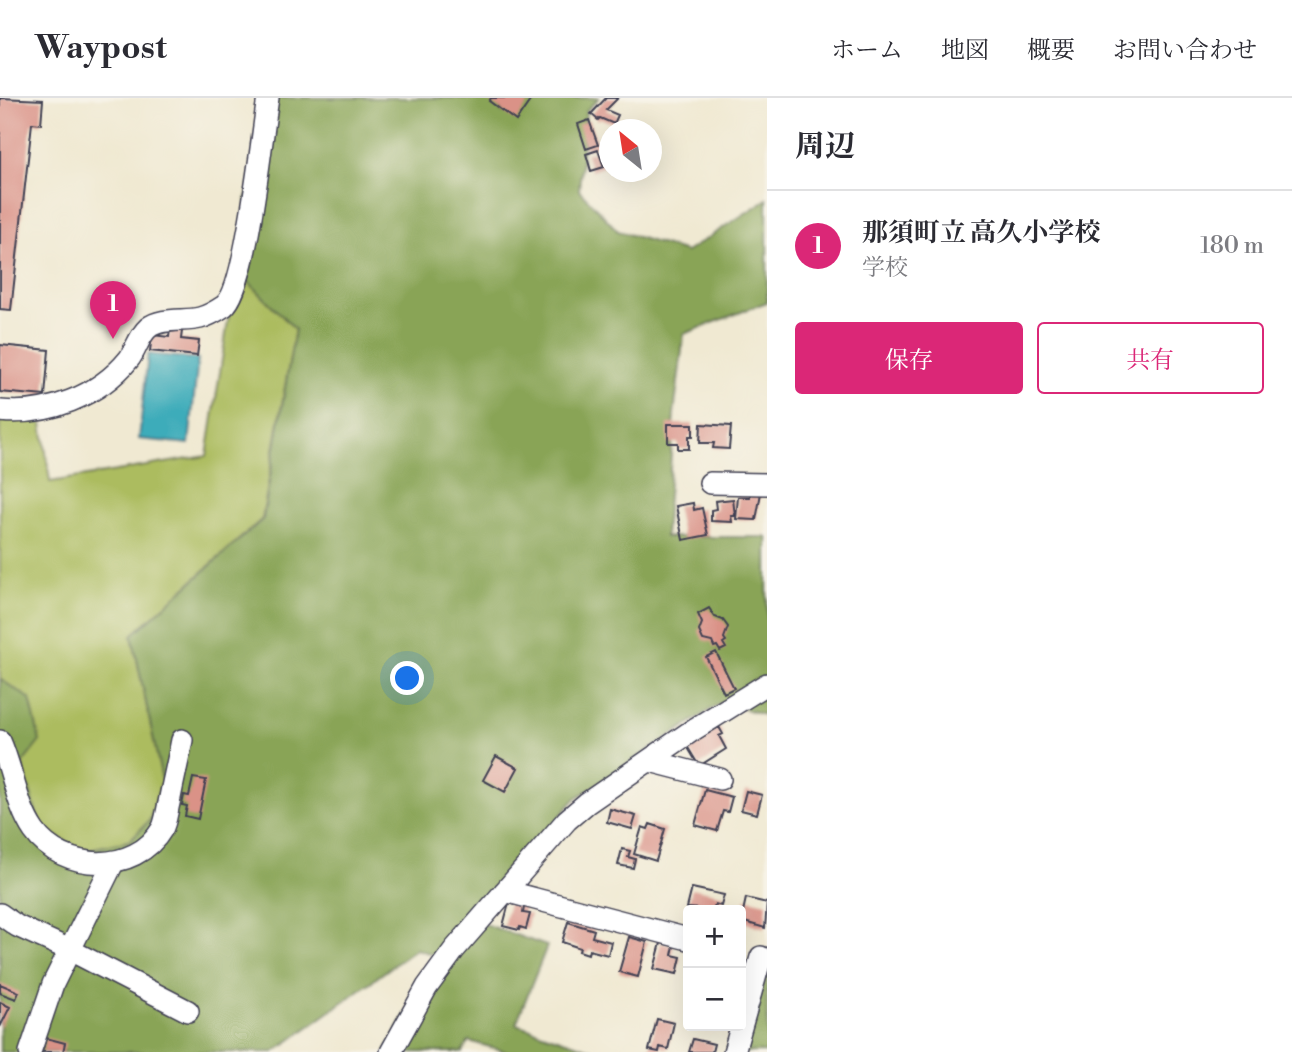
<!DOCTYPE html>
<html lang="ja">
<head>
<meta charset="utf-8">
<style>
  body { margin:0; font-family:"Libre Bodoni","Noto Serif JP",serif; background:#f2f2f3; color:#2b2b33 }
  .controls { position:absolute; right:21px; bottom:21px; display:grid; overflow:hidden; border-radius:7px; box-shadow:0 7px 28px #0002 }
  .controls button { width:63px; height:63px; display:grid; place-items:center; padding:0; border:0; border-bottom:2px solid #e1e1e2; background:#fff; color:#2b2b33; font:35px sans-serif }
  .compass { position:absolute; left:599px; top:21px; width:63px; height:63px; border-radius:50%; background:#fff; box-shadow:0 7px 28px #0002; rotate:330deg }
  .you { position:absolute; left:408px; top:581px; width:24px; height:24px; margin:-18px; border:5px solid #fff; border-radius:50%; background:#1a73e8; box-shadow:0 0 0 10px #1a73e833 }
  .badge { display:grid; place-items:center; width:46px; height:46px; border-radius:50%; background:#db2777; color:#fff; font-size:23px; font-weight:700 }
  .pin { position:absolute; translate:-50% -58px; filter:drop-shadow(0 2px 4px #0008) }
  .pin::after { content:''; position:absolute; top:37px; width:24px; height:21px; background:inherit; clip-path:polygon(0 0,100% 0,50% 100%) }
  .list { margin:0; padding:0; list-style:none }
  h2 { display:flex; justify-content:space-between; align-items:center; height:91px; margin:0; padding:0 28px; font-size:30px }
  h2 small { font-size:23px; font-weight:400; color:#7c7c81 }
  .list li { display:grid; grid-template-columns:46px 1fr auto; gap:21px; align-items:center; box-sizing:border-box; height:112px; padding:0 28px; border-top:2px solid #e1e1e2 }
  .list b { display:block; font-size:26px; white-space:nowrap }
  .list p { margin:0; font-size:23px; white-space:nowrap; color:#7c7c81 }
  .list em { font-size:23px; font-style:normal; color:#7c7c81 }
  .actions { display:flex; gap:14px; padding:21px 28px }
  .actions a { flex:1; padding:16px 0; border:2px solid #db2777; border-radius:7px; text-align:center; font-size:24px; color:#db2777 }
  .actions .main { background:#db2777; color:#fff }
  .map { position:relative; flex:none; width:767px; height:954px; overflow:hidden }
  header { display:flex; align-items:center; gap:42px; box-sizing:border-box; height:98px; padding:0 35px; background:#fff; border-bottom:2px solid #e1e1e2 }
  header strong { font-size:33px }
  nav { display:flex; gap:38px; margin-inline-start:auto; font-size:24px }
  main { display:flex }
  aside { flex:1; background:#fff }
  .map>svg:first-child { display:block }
  .green { fill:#acbc5f; stroke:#676f4d; stroke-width:2 }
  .forest { fill:#89a456; stroke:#566348; stroke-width:2 }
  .water { fill:#3dacba; stroke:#30677a; stroke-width:2 }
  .building { fill:#da9287 }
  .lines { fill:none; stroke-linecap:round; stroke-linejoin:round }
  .minor-casing { stroke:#414052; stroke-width:24 }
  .minor { stroke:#fff; stroke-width:21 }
</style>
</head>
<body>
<header>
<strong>Waypost</strong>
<nav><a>ホーム</a><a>地図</a><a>概要</a><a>お問い合わせ</a></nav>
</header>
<main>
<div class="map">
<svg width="767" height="954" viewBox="0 0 767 954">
  <rect width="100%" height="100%" fill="#f7f3e8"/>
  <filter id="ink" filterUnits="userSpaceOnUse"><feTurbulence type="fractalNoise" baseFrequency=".0143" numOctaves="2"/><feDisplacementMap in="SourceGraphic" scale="14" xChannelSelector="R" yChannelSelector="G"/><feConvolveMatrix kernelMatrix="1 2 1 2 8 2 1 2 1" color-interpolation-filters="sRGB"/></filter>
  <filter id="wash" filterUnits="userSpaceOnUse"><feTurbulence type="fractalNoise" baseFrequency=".00686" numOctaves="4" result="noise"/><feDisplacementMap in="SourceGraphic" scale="28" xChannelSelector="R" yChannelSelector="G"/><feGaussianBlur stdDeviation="1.57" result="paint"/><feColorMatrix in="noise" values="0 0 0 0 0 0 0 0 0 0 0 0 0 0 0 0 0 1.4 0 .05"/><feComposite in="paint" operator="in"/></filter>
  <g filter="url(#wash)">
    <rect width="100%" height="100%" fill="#f0e9d2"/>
    <path class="green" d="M236 171 295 231 262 421 132 537 162 682 150 722 129 743 80 753 40 728 22 665 30 601 0 581V311L41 317 50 384 207 358Z"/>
    <path class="forest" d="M262 0H496L502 15 536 0H599L586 13 579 92 618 133 686 154 767 101V204L684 236 674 316 665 439H767V618L722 604 575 701 470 821 547 848 516 926 599 954H507L469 943 462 954H385L439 858 416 851 274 954H0V581L30 601 40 643 22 666 40 728 80 753 129 743 150 722 162 682 132 537 263 421 295 231 236 171Z
      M767 870V954H739Z"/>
    <path class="water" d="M148 256 198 261 189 346 139 341Z"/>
    <g id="blocks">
      <path class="building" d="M0 0 43 2 41 26 32 25 11 212 0 211Z
        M491 0H532L516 23 489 3Z
        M606 0H618L606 12 618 17 614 26 600 20 598 22 591 16Z
        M589 22 598 47 586 51 578 26Z
        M598 52 604 69 591 73 586 56Z
        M170 232 182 233 181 241 199 243 197 258 150 253 152 237 169 239Z
        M0 247 49 252 45 298 0 294Z
        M668 326H693V338H689V351H678V345H668Z
        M701 326 731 328 729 351 713 350 714 345H700Z
        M750 395H761L756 422 736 421 738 399H750Z
        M733 401 735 418H731L732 424 711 423V412L716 411 715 403Z
        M693 405 694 412 702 410 708 437 683 442 676 408Z
        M709 510 715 519 723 522 728 529 724 540 726 543 723 545 726 550 720 553 717 548 714 549 712 544 703 542 699 533 702 525 698 516Z
        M716 554 734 590 724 595 706 559Z
        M719 629 723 636 719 638 726 651 699 668 687 648Z
        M496 658 518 670 505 694 483 682Z
        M193 680 206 682 198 721 185 718 187 708 182 707 184 697 189 698Z
        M705 692 732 699 728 714 723 713 717 733 695 727Z
        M746 693 762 697 757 716 741 712Z
        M610 711 636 718 632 731 607 724Z
        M650 726 665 731 656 763 634 756 642 729 648 731Z
        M622 751 630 753 628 759 635 761 633 770 618 767Z
        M692 790 724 797 721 808 715 806 713 812 687 810Z
        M746 800 767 805 765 830 741 823Z
        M509 805 524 809 523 815 530 816 526 831 520 829 519 832 503 828Z
        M568 824 594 832 592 839 611 844 608 857 589 852 588 856 579 853 580 850 562 844Z
        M629 839 647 844 638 879 619 874Z
        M661 845 674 848 672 857 681 859 677 876 654 871Z
        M0 886 19 894 16 901 0 895Z
        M0 904 10 909 0 929Z
        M657 921 674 925 668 951 660 949 659 954 649 952Z
        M46 940 65 945 63 954H42Z
        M693 941 714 946 712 954H689Z"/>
    </g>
  </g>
  <g filter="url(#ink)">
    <use href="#blocks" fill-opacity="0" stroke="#414052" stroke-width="2"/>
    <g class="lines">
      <defs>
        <path id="minor" d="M0 313C47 318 99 298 129 261 136 252 139 238 148 230 161 219 185 224 200 220 208 218 218 212 224 208 247 191 262 35 268 0
          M710 385 767 386
          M0 643C13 672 16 707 34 733 63 774 135 777 162 731 166 724 167 713 169 705 173 684 178 663 182 642
          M650 663 720 681
          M505 793 688 841
          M0 816 17 828 70 852 188 913
          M30 954 53 886 113 765
          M391 954 427 889 454 852 567 722 587 705 693 632 767 586
          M734 954 761 859"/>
      </defs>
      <use href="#minor" class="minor-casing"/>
      <use href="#minor" class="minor"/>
    </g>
  </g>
</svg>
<div class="controls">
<button>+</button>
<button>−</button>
</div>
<svg class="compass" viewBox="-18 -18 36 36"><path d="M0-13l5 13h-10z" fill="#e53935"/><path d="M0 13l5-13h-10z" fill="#7c7c81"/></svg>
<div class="you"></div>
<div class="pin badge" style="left:113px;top:241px">1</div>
</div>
<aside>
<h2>周辺<small></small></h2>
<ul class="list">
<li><span class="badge">1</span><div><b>那須町立 高久小学校</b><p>学校</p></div><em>180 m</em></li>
</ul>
<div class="actions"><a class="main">保存</a><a>共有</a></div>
</aside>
</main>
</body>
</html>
